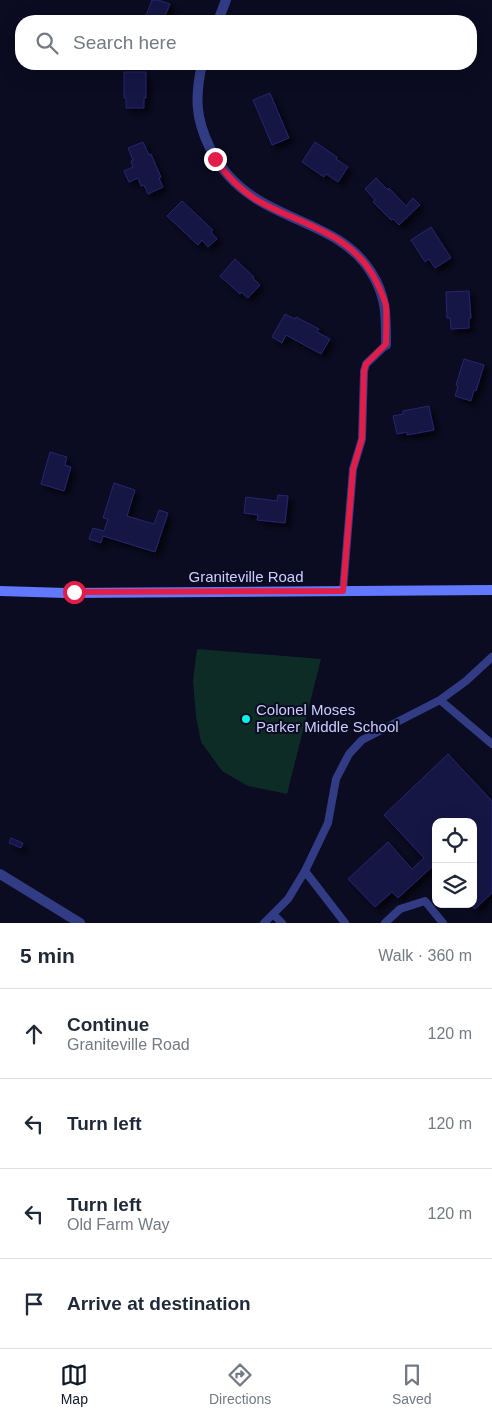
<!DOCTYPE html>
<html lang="en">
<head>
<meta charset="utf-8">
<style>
  body { margin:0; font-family:Arial,sans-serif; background:#f6f6f7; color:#1f2937 }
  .controls { position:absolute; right:15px; bottom:15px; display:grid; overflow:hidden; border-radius:10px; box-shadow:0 5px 20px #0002 }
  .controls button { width:45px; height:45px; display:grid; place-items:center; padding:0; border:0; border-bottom:1px solid #e0e1e3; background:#fff; color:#1f2937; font:25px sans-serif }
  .stop { position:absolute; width:15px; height:15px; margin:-11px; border:4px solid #e11d48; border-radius:50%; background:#fff }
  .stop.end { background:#e11d48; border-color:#fff; box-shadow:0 1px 5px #0008 }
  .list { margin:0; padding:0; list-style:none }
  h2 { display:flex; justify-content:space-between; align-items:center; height:65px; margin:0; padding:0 20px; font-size:21px }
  h2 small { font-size:16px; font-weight:400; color:#747a83 }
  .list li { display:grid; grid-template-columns:32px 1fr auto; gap:15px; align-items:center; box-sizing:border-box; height:90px; padding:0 20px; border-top:1px solid #e0e1e3 }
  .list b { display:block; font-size:19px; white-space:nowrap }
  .list p { margin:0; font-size:16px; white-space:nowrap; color:#747a83 }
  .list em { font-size:16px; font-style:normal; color:#747a83 }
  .icon { flex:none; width:28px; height:28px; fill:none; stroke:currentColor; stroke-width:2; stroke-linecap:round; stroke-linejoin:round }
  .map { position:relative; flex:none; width:492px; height:923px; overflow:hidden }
  .search { position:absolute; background:#fff; box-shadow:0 5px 20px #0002; left:15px; right:15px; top:15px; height:55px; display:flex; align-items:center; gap:12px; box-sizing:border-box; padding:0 18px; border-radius:20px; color:#747a83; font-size:19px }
  .sheet { height:425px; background:#fff }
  nav { display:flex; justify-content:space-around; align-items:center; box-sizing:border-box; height:70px; border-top:1px solid #e0e1e3; background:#fff; font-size:14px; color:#747a83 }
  nav a { display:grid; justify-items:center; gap:2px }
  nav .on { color:#111827 }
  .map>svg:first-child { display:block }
  .green { fill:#0d2c26 }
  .building { fill:#171544; stroke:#272572; filter:url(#shadow) }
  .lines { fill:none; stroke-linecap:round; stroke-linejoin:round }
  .lane { stroke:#313c85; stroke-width:8 }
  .street { stroke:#313c85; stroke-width:10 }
  .secondary { stroke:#6279ff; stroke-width:10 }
  .route { stroke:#e11d48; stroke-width:6 }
  .poi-dot { fill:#00f6e5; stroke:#0b0b21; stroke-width:2 }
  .labels { text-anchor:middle; stroke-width:4; stroke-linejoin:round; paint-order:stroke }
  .street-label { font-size:15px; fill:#cbceff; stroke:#0b0b21 }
  .poi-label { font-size:15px; fill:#cbceff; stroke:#0b0b21; text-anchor:start }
</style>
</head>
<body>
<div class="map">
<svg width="492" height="923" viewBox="0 0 492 923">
  <defs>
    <filter id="shadow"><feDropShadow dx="4.5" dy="4.5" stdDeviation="2.5" flood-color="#0009"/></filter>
  </defs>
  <rect width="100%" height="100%" fill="#0b0b21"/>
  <path class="green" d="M197 649 321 659 287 794 248 786 222 771 201 742 196 716 193 681Z"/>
  <path class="building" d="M152 0H158L170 4 165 16 168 17 167 21H144Z
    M124 72H146V98H144V108H126V98H124Z
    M270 93 289 138 272 145 253 100Z
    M143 142 149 155 151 154 161 177 159 178 163 187 148 194 144 185 141 186 138 178 129 182 124 171 133 167 131 161 133 160 128 148Z
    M315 142 337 157 336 159 348 167 338 182 326 174 324 177 302 162Z
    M376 178 388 190 389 188 406 206 413 198 420 205 399 225 393 219 391 220 373 202 375 200 365 189Z
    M182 201 213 230 211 232 217 239 208 247 202 240 198 245 167 216Z
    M431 227 451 258 435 268 429 259 425 262 411 240Z
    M235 259 254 277 253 278 260 285 248 298 241 292 240 294 220 276Z
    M469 291 471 318H469V328L451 329 450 318H447L446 292Z
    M285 314 295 319 296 317 319 329 317 332 330 339 321 354 286 335 282 343 272 337Z
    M464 359 484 365 476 391 474 390 471 401 455 396 458 386 456 385Z
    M429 406 434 430 407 435V432L397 434 393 416 403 414V411Z
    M50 452 67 457 65 465 71 467 64 491 41 484Z
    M114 483 135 490 127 516 154 524 159 510 168 513 155 552 103 536 101 543 89 539 93 528 104 531 108 519 103 518Z
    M278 495 288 496 285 523 257 520 258 515 244 513 246 497 277 501Z
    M448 754 492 801V893L475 909 470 904H473V822H436V867L434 865 398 898 392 892 375 907 348 879 388 842 412 869 424 858 384 815Z
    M11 838 23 843 21 848 9 843Z"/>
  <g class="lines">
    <path class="lane" d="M343 591 353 469 362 439 364 371 366 364 386 345
      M440 700 492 744
      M305 871 345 923
      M273 914 282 923
      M264 923 288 899 305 871 328 823 336 779 349 754 362 740 440 700 466 681 492 657
      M385 923 400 909 425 901 443 923"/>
    <path class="street" d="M218 21 226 0
      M202 64C195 96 195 118 210 148 220 169 235 185 255 198 293 223 345 230 371 272 387 297 386 316 386 345
      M0 874 80 923"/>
    <path class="secondary" d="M0 591 66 593 492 590"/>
  </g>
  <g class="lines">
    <path class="route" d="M74 592 343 591 353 469 362 439 364 371 366 364 386 344C386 332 387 318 386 306 384 297 380 289 376 281 351 231 299 225 255 199 238 188 226 175 215 159"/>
  </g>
  <circle class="poi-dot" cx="246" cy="719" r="5"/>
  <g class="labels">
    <g class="street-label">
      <text x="246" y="582">Graniteville Road</text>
    </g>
    <g class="poi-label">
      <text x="256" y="715">Colonel Moses<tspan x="256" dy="17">Parker Middle School</tspan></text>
    </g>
  </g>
</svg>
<div class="controls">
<button><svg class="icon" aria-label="locate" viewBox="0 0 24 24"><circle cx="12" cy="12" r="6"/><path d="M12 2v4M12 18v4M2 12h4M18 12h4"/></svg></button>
<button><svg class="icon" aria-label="layers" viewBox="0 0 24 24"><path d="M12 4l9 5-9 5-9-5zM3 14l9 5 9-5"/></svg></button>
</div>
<div class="stop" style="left:74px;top:592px"></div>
<div class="stop end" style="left:215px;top:159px"></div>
<div class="search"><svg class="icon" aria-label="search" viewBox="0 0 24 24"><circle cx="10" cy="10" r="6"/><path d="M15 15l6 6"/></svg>Search here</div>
</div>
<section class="sheet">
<h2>5 min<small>Walk · 360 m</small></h2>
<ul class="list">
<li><svg class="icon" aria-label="ahead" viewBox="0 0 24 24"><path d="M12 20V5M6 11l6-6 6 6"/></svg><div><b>Continue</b><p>Graniteville Road</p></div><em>120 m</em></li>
<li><svg class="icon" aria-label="left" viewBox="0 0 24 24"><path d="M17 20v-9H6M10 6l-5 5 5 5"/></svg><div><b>Turn left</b></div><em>120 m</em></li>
<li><svg class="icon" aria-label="left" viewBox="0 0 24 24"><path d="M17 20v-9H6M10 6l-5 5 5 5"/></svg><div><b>Turn left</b><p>Old Farm Way</p></div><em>120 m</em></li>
<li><svg class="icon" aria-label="arrive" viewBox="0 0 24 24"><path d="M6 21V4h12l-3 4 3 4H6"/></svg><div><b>Arrive at destination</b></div></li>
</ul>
</section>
<nav>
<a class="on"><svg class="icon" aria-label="map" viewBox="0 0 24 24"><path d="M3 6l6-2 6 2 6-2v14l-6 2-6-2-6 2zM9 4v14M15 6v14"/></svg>Map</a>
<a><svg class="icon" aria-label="directions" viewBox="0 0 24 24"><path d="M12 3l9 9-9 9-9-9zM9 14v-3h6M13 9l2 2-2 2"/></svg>Directions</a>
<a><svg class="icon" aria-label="saved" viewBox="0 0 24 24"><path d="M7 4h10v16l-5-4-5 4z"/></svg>Saved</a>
</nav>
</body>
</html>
